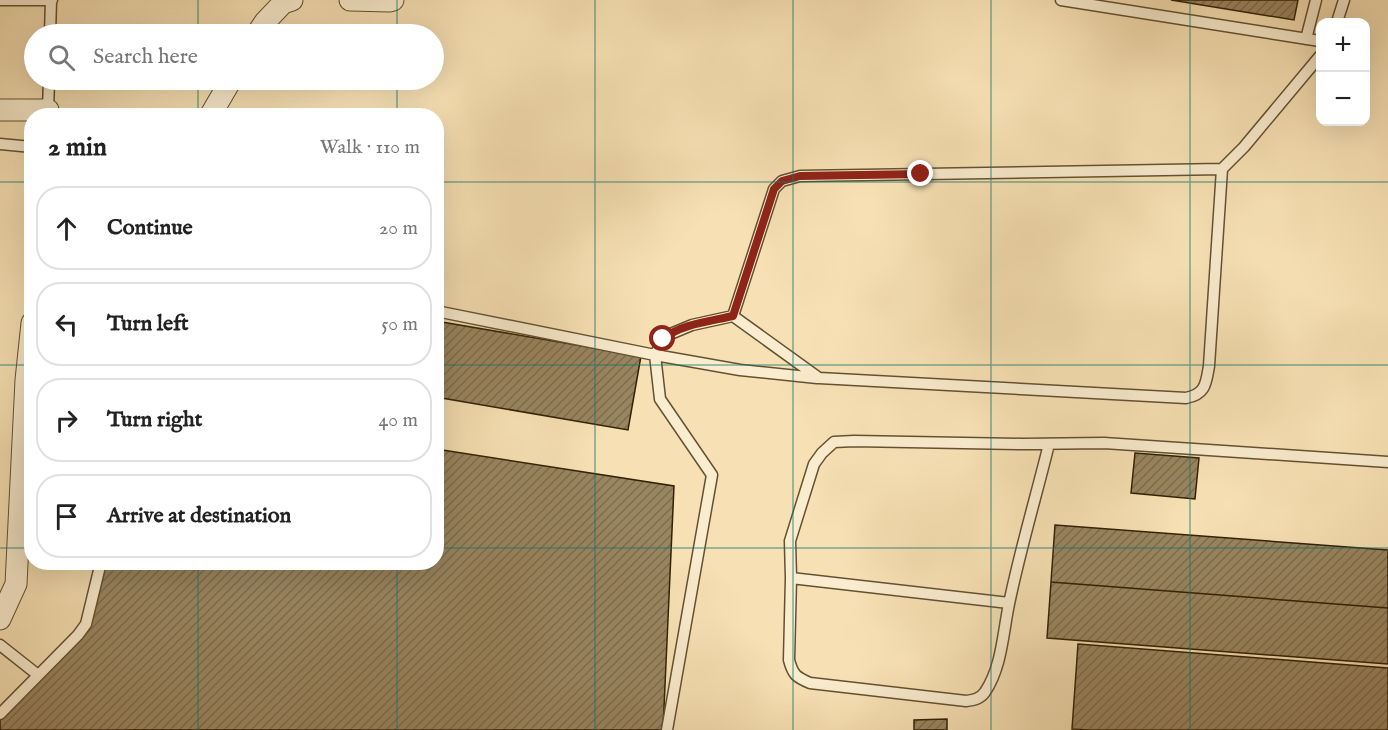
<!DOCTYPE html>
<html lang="en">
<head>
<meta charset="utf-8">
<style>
  body { margin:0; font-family:"IM FELL English",serif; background:#f6f6f6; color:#222 }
  .controls { position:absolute; right:18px; top:18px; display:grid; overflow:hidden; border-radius:12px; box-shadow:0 6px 24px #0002 }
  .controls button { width:54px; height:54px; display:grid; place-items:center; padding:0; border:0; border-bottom:2px solid #e0e0e0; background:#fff; color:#222; font:30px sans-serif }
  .stop { position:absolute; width:18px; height:18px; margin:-14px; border:4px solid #8f2418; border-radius:50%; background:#fff }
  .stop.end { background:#8f2418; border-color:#fff; box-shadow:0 2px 6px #0008 }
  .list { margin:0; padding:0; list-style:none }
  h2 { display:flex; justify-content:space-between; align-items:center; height:78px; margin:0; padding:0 24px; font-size:26px }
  h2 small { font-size:20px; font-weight:400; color:#767676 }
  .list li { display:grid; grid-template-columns:39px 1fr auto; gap:18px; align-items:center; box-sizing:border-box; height:84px; margin:0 12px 12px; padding:0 12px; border:2px solid #e0e0e0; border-radius:24px }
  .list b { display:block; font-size:22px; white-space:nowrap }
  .list em { font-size:20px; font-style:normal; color:#767676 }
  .icon { flex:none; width:33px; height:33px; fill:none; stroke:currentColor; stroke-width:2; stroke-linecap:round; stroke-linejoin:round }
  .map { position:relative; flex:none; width:1388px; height:730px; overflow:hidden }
  .search { position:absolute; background:#fff; box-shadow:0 6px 24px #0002; left:24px; top:24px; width:420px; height:66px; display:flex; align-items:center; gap:15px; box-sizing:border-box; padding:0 21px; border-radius:33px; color:#767676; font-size:22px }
  .panel { position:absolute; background:#fff; box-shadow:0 6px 24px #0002; left:24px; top:108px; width:420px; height:462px; border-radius:24px }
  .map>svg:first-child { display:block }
  .building { fill:url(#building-hatch); stroke:#332105; stroke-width:1.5 }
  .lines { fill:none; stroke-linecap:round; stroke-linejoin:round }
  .service-casing { stroke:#645131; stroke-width:13 }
  .minor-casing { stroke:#645131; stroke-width:23 }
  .service { stroke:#faecce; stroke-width:10 }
  .minor { stroke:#faecce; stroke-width:21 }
  .route { stroke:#8f2418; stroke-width:8 }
  .grid { fill:none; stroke:#0f766e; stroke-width:1.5; stroke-opacity:0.55 }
</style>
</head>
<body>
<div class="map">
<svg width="1388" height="730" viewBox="0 0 1388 730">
  <defs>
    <pattern id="building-hatch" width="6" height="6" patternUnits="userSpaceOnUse" patternTransform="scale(1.5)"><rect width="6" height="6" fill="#998560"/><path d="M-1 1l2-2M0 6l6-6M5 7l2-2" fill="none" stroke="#7d6c4d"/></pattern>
  </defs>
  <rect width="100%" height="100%" fill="#f7e1b4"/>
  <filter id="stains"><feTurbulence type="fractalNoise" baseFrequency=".00333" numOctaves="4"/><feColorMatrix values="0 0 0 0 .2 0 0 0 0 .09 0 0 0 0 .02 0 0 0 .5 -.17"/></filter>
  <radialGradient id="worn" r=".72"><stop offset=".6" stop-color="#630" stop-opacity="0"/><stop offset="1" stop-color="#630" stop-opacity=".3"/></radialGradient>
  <path class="building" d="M1171 0H1298L1294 20Z
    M436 321 641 356 628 430 436 397Z
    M436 449 674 486 663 730H0V715L86 624 101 562H436Z
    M1135 453 1199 458 1195 499 1131 493Z
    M1055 525 1388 550V608L1051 582Z
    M1051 582 1388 608V664L1047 638Z
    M1078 644 1388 668V730H1088L1072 729Z
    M947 719V730H914V720Z"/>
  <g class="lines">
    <defs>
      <path id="service" d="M1 0H52
        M1061 0 1320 41
        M1337 22 1344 0
        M50 34 51 0
        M1306 39 1316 0
        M48 110 49 80
        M0 144 32 147
        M436 311 655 355 740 370 817 378
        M733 316 819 378 1186 398C1206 394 1206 383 1209 366L1222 169 1244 147 1320 56
        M1049 444C1036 497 1020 550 1009 604 1003 632 1002 667 985 692 980 699 974 700 966 701L810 683C796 677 793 675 789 660L791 578 790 541 814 464 822 453 834 442 854 441 1023 444 1104 443 1388 462
        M791 578 1009 603
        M0 645 38 675
        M0 714 78 635 86 624 101 562
        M667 730 712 475 660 399 655 355 661 344 668 335 692 325 733 316 774 189 782 181 800 176 1222 169"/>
      <path id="minor" d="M350 0 389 1 393 0
        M257 34 265 22 283 3 292 0
        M0 110H48V116
        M210 116 231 80
        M0 619 16 584 26 380 32 323"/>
    </defs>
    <use href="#service" class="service-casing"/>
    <use href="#minor" class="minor-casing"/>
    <use href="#service" class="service"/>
    <use href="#minor" class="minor"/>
  </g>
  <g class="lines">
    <path class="route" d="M663 339C680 324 712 321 733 316L774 189 782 181 800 176 921 174"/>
  </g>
  <path class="grid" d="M198 0V34M397 0V34M595 0V730M793 0V730M991 0V730M1190 0V730M198 80V116M397 80V116M0 182H32M436 182H1388M0 365H32M436 365H1388M0 548H32M436 548H1388M198 562V730M397 562V730"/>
  <rect width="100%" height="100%" filter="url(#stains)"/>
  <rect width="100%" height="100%" fill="url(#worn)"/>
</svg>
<div class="controls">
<button>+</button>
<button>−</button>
</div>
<div class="stop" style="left:663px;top:339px"></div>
<div class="stop end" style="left:921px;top:174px"></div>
<div class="search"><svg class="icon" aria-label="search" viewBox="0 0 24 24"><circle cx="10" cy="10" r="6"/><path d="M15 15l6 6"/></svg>Search here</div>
<section class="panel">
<h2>2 min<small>Walk · 110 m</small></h2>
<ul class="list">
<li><svg class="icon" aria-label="ahead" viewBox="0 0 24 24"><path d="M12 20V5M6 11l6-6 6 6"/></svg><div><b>Continue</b></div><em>20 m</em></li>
<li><svg class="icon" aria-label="left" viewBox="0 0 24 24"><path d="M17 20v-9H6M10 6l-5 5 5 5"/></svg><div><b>Turn left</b></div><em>50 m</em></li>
<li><svg class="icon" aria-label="right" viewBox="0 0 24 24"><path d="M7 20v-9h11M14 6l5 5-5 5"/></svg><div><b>Turn right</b></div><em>40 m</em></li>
<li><svg class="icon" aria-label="arrive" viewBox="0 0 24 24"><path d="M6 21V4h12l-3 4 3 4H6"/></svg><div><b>Arrive at destination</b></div></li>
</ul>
</section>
</div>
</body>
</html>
